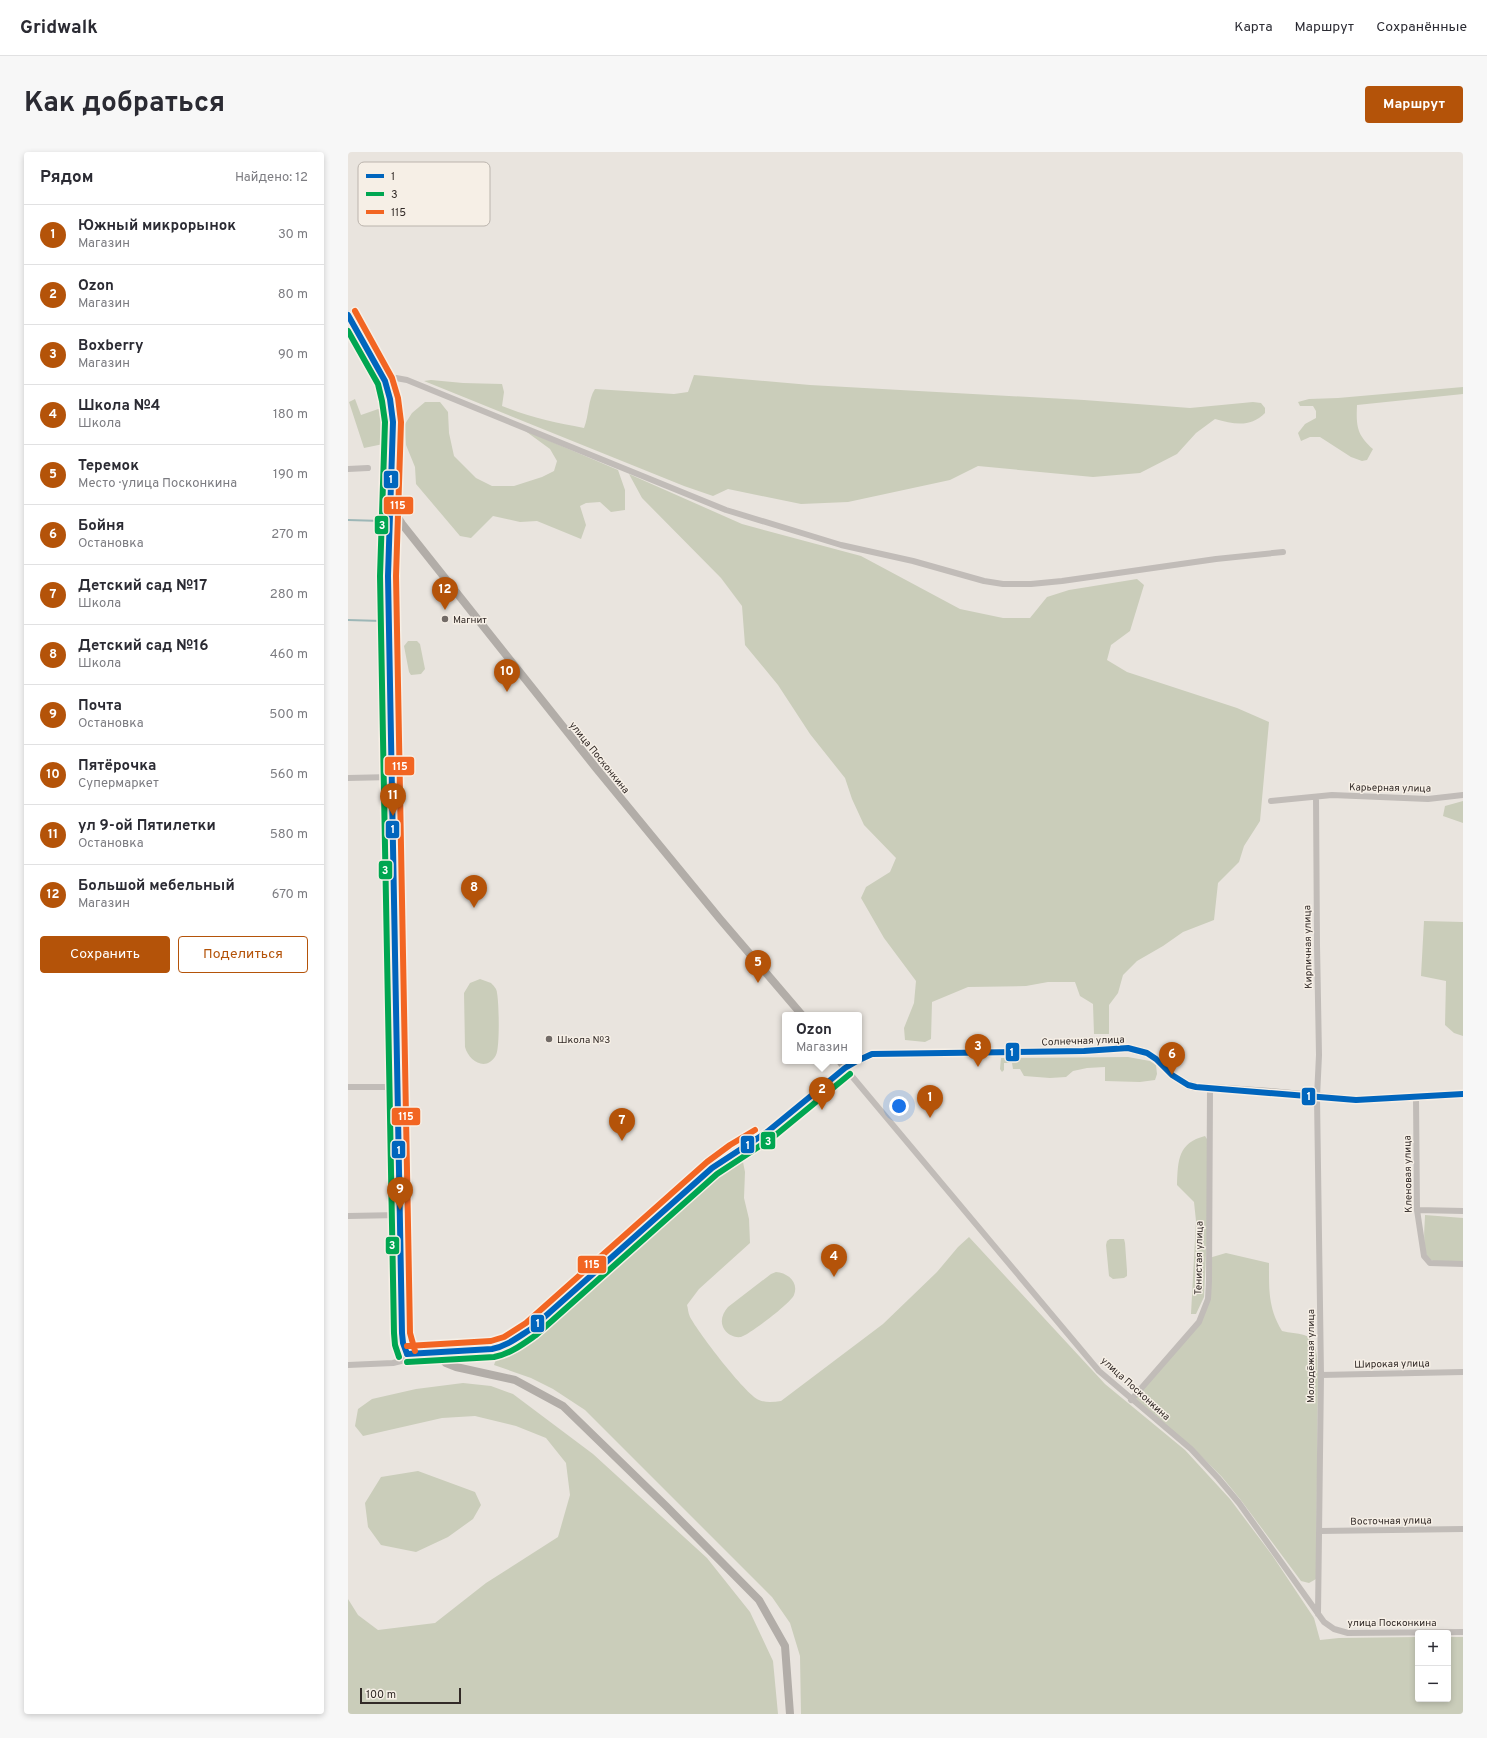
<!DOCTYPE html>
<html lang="ru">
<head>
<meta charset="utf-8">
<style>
  body { margin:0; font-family:Overpass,sans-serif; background:#f7f7f7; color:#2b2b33 }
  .controls { position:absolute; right:12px; bottom:12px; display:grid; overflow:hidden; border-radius:4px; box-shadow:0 2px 6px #0003 }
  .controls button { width:36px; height:36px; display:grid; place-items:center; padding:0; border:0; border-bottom:1px solid #e1e1e2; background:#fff; color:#2b2b33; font:20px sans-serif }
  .scale { position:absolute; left:12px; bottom:10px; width:101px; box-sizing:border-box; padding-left:4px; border:2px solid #322a27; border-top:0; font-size:11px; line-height:14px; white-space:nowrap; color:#322a27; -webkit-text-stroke:3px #f6efe6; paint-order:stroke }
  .you { position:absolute; left:551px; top:954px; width:14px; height:14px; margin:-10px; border:3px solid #fff; border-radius:50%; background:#1a73e8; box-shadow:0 0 0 6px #1a73e833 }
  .badge { display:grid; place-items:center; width:26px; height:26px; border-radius:50%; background:#b45309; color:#fff; font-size:13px; font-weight:700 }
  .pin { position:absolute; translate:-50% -33px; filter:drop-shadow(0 1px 2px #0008) }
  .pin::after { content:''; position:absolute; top:21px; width:14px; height:12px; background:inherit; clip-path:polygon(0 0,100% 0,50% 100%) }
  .popup { position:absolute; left:434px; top:860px; width:80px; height:52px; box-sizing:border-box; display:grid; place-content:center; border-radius:4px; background:#fff; filter:drop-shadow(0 1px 3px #0005); font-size:13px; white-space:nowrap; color:#7c7c81 }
  .popup b { font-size:15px; color:#2b2b33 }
  .popup::after { content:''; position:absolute; left:50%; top:100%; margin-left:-8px; border:8px solid transparent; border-top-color:#fff }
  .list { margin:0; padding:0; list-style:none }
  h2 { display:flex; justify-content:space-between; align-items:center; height:52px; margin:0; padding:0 16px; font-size:17px }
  h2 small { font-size:13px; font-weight:400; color:#7c7c81 }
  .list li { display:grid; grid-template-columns:26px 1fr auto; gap:12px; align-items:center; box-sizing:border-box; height:60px; padding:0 16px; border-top:1px solid #e1e1e2 }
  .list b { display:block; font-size:15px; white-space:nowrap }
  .list p { margin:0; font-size:13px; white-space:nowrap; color:#7c7c81 }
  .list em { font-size:13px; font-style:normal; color:#7c7c81 }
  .actions { display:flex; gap:8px; padding:12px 16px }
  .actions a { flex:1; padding:9px 0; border:1px solid #b45309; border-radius:4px; text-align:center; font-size:14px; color:#b45309 }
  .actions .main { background:#b45309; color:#fff }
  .map { position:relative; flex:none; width:1115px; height:1562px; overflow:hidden; border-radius:4px }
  header { display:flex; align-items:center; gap:24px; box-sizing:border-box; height:56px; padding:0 20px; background:#fff; border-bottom:1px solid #e1e1e2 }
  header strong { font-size:19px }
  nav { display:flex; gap:22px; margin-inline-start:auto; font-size:14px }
  .intro { display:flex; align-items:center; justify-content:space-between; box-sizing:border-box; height:96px; padding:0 24px }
  h1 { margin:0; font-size:28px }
  .button { padding:10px 18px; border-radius:4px; background:#b45309; color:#fff; font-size:14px; font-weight:700 }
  main { display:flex; gap:24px; padding:0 24px }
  aside { flex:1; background:#fff; border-radius:4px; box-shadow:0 2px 6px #0003 }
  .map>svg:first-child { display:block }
  .green { fill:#cacdba }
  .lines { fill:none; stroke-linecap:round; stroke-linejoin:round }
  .stream { stroke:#9db7b7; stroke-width:2 }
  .street { stroke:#c1bcb8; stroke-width:6 }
  .secondary { stroke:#b2ada8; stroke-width:8 }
  .bus-1-casing { stroke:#f6efe6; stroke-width:9 }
  .bus-2-casing { stroke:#f6efe6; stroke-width:9 }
  .bus-3-casing { stroke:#f6efe6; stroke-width:9 }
  .bus-1 { stroke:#0065bd; stroke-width:6 }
  .bus-2 { stroke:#00a651; stroke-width:6 }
  .bus-3 { stroke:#f26522; stroke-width:6 }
  .poi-dot { fill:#726b67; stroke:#f6efe6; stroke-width:1.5 }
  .labels { text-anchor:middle; stroke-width:3; stroke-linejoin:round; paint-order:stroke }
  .poi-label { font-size:10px; fill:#322a27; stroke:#f6efe6; text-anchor:start }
  .street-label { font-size:10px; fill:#322a27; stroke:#f6efe6 }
  .key { fill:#f6efe6; stroke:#bbb4ad; stroke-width:1 }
  .key-label { font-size:11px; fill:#322a27 }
  .line-badge { stroke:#f6efe6; stroke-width:1.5 }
  .badge-label { font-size:11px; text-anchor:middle; font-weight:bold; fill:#fff }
</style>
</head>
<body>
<header>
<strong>Gridwalk</strong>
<nav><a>Карта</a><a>Маршрут</a><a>Сохранённые</a></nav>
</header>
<div class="intro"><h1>Как добраться</h1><a class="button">Маршрут</a></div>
<main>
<aside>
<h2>Рядом<small>Найдено: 12</small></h2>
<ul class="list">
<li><span class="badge">1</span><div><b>Южный микрорынок</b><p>Магазин</p></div><em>30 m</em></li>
<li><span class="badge">2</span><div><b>Ozon</b><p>Магазин</p></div><em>80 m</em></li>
<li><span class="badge">3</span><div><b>Boxberry</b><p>Магазин</p></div><em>90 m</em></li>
<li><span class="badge">4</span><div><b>Школа №4</b><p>Школа</p></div><em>180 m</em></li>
<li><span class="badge">5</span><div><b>Теремок</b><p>Место · улица Посконкина</p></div><em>190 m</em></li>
<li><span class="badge">6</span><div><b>Бойня</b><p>Остановка</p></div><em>270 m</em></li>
<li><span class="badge">7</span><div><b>Детский сад №17</b><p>Школа</p></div><em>280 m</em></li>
<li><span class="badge">8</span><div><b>Детский сад №16</b><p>Школа</p></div><em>460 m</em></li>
<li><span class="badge">9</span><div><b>Почта</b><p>Остановка</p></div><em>500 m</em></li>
<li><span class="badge">10</span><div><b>Пятёрочка</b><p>Супермаркет</p></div><em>560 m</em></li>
<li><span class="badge">11</span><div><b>ул 9-ой Пятилетки</b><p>Остановка</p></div><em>580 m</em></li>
<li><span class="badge">12</span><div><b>Большой мебельный</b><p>Магазин</p></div><em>670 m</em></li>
</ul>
<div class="actions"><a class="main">Сохранить</a><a>Поделиться</a></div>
</aside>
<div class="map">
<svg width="1115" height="1562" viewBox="0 0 1115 1562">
  <rect width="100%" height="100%" fill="#e9e4de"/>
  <path class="green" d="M346 223 462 233 736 248 842 256 905 250 913 251 917 256V261C902 276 886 272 867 267L848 281 829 302 792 321 745 325 630 314 602 328 500 350 453 352 380 337 365 344 336 334 76 229 83 228 115 231 154 232 156 240 154 254C181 265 208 271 236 276 241 264 240 247 247 237L326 242 340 240Z
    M1115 235V242L1009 253C1008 274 1009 283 1025 297L1019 308 1014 309 1003 305 972 285H962L953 289 950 281 957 272 968 266V259L965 254H952L950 250 961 247 990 246Z
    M7 247 13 263 36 255 40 291 16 296 1 250Z
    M77 250H92L100 260 101 281 106 304 128 326 144 334H166L194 325 206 319 209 309 202 297 176 278 270 318 277 338V358L263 360 252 350 238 351 232 354 238 373 233 387 189 369 172 370 145 364 123 386 112 384 68 332 67 315 58 293 57 272 64 261Z
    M281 322 394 372 513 404 612 457 655 466H682L699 445 721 438 789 427 796 433 782 479 763 493 759 508 779 520 889 556 921 570 912 669 896 694 891 710 870 731 866 768 835 780 815 794 789 809 775 823 770 841 761 853V882H746L745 852 732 844 727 830H700L678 834 620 835 584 850 583 887 577 890 557 888 556 876 566 851 568 829 536 786 513 746 518 735 542 720 548 706 516 673 504 647 497 626 462 582 430 533 397 493 394 454 373 426 294 346Z
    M60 489H69L72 492 77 517 73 522 63 523 61 520 56 494Z
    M1115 649V671L1095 664 1097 654Z
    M1076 769 1115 770V884L1106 881 1097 873 1098 829 1073 824Z
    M132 827 143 831C146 834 149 837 149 841 151 850 152 896 148 903 139 920 121 910 117 895L116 841 122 831Z
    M780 905 802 909 808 913 809 922 807 928 792 930 757 929V915L739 916 725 919 718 925 702 926 676 924 672 917H665L664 911H656V918L654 920 652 917 653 906Z
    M857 984 859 987V1081L856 1145 848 1162H843L848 1069 846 1050 829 1033C830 1008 830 991 857 984Z
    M395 1010 397 1020 396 1046 401 1067 402 1091 351 1137 339 1153C340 1156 340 1161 342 1165 350 1180 397 1242 411 1248 418 1251 426 1250 433 1249L535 1172 589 1120 610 1095 621 1085 757 1232 837 1298 882 1347 924 1403 966 1466 972 1488 991 1486 1070 1485V1547H1100V1485H1115V1562H453L452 1504 442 1471 424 1445 237 1258 205 1237 183 1226 146 1213 148 1207 176 1195 203 1173 366 1024 383 1013Z
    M1077 1063 1115 1066V1111C1106 1110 1092 1112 1083 1108 1073 1104 1077 1073 1077 1063Z
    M762 1087H776L777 1091 779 1119V1124L776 1126 765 1127 761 1124 758 1093 759 1089Z
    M878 1101 921 1111C921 1137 920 1156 934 1179 942 1181 949 1181 956 1183 971 1188 969 1209 970 1222L968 1427 961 1431 953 1429 892 1347 874 1325 851 1302 786 1245 851 1170 857 1157 861 1106Z
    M428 1120C440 1121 451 1130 446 1143 443 1151 401 1183 393 1185 386 1186 378 1182 375 1175 372 1168 375 1161 380 1155L423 1122Z
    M115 1231 143 1234 165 1242 245 1302 359 1406 402 1460 425 1509 430 1562H0V1447L10 1463 30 1478 87 1471 138 1431 210 1385 222 1343 218 1311 198 1286 168 1274 127 1264 94 1266 15 1284 7 1274 10 1257 24 1247 68 1237Z
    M70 1319 127 1340 133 1353 125 1367 100 1385 68 1400 33 1393 20 1375 17 1351 33 1325Z"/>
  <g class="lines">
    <path class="stream" d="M0 368 34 369
      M0 468 34 469"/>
    <path class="street" d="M37 229 48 226 59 228 378 358 493 393 565 409 636 429 655 432H683L714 429 868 407 935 400
      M0 317 20 316
      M0 626 44 625
      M968 645 969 793 971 903 969 945 973 1223 970 1462
      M923 649 984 643 1080 647 1115 643
      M497 916 751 1219 843 1297 870 1326 891 1351 976 1470 986 1477 1000 1481 1115 1480
      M0 935H50
      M1068 946 1069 1058 1076 1104 1082 1111 1115 1112
      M1069 1058 1115 1059
      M0 1064 52 1063
      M0 1213 45 1211 53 1209 59 1202
      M973 1223 1115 1220
      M783 1248 851 1170 860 1147 861 1129 862 937
      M972 1379 1115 1377"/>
    <path class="secondary" d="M0 163 37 229 42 247 45 270 40 424 54 1181 55 1191 59 1202 144 1197C159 1195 170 1185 183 1177L364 1016 419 980 497 916 509 909
      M42 353 54 372 248 616 372 767 454 863
      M511 908 524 902H531L736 899 780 896 799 901 808 907 824 923 840 933 848 935 922 940 1008 948 1115 942
      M492 909 497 916
      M87 1201 98 1211 108 1215 167 1228 215 1254 318 1354 411 1448 437 1494 442 1562"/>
    <defs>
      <path id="bus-1" d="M0 163 37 229 42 247 45 270 40 424 54 1181 55 1191 59 1202
        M511 908 524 902 736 899 780 896 799 901 808 907 824 923 840 933 848 935 1008 948 1115 942
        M59 1202 144 1197C159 1194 170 1185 183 1177L364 1016 419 980 497 916 509 909"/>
      <path id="bus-2" d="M0 179 30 232 34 249 37 270 32 424 46 1181 47 1193 51 1205
        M59 1210 146 1205C162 1202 175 1192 188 1183L369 1022 424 986 502 922"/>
      <path id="bus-3" d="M7 159 44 226 50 246 53 270 48 424 62 1181 67 1199
        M59 1194 143 1189 156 1185 178 1171 359 1010 382 993 407 978"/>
    </defs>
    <use href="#bus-1" class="bus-1-casing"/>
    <use href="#bus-2" class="bus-2-casing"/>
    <use href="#bus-3" class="bus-3-casing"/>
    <use href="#bus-1" class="bus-1"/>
    <use href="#bus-2" class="bus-2"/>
    <use href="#bus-3" class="bus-3"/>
  </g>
  <g class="poi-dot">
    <circle cx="97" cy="467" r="4"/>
    <circle cx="201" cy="887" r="4"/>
  </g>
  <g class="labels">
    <g class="poi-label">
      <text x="105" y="471">Магнит</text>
      <text x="209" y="891">Школа №3</text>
    </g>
    <g class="street-label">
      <text transform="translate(252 605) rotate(51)" y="4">улица Посконкина</text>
      <text transform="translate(1042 635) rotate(1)" y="4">Карьерная улица</text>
      <text transform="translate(959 795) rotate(-91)" y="4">Кирпичная улица</text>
      <text transform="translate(735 888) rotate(-2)" y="4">Солнечная улица</text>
      <text transform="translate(1059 1022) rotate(-91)" y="4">Кленовая улица</text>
      <text transform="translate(850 1106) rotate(-89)" y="4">Тенистая улица</text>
      <text transform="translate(962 1204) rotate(-90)" y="4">Молодёжная улица</text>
      <text transform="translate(1044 1211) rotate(-1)" y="4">Широкая улица</text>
      <text transform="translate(788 1236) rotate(42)" y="4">улица Посконкина</text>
      <text transform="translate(1043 1368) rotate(-1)" y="4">Восточная улица</text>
      <text x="1044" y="1474">улица Посконкина</text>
    </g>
  </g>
  <rect x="10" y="10" width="132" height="64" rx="6" class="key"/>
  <rect x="18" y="22" width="18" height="4" fill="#0065bd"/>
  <rect x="18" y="40" width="18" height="4" fill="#00a651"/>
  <rect x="18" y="58" width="18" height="4" fill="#f26522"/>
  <g class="key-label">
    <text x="43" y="28">1</text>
    <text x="43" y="46">3</text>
    <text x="43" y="64">115</text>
  </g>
  <g class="line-badge">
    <rect x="35" y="318" width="16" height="19" rx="4" fill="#0065bd"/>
    <rect x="35" y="344" width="31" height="19" rx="4" fill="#f26522"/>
    <rect x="26" y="363" width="15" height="20" rx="4" fill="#00a651"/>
    <rect x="36" y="604" width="31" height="20" rx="4" fill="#f26522"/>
    <rect x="37" y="668" width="15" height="19" rx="4" fill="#0065bd"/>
    <rect x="30" y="708" width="15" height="20" rx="4" fill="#00a651"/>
    <rect x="657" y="890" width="15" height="20" rx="4" fill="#0065bd"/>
    <rect x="953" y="935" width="15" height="19" rx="4" fill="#0065bd"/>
    <rect x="43" y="955" width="30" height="19" rx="4" fill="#f26522"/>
    <rect x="412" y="979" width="16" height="19" rx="4" fill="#00a651"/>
    <rect x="392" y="983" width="15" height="19" rx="4" fill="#0065bd"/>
    <rect x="43" y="988" width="15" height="19" rx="4" fill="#0065bd"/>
    <rect x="37" y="1084" width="15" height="19" rx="4" fill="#00a651"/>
    <rect x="229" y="1103" width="30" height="19" rx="4" fill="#f26522"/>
    <rect x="182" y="1162" width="15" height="19" rx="4" fill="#0065bd"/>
  </g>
  <g class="badge-label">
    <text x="43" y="331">1</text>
    <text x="50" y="357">115</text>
    <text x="34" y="377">3</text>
    <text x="52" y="618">115</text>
    <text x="45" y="681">1</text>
    <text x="37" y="722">3</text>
    <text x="664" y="904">1</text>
    <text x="961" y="948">1</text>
    <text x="58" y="968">115</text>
    <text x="420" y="993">3</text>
    <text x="400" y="997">1</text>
    <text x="51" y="1002">1</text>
    <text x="44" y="1097">3</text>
    <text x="244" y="1116">115</text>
    <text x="190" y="1175">1</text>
  </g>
</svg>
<div class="controls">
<button>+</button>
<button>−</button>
</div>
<div class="scale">100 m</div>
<div class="you"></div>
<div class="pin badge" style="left:582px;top:966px">1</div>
<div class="pin badge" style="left:474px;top:958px">2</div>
<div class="popup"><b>Ozon</b>Магазин</div>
<div class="pin badge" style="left:630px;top:915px">3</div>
<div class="pin badge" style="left:486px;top:1125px">4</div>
<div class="pin badge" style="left:410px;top:831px">5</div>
<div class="pin badge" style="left:824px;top:923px">6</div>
<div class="pin badge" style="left:274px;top:989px">7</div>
<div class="pin badge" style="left:126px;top:756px">8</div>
<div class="pin badge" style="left:52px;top:1058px">9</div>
<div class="pin badge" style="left:159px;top:540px">10</div>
<div class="pin badge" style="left:45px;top:664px">11</div>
<div class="pin badge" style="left:97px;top:458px">12</div>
</div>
</main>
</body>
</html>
